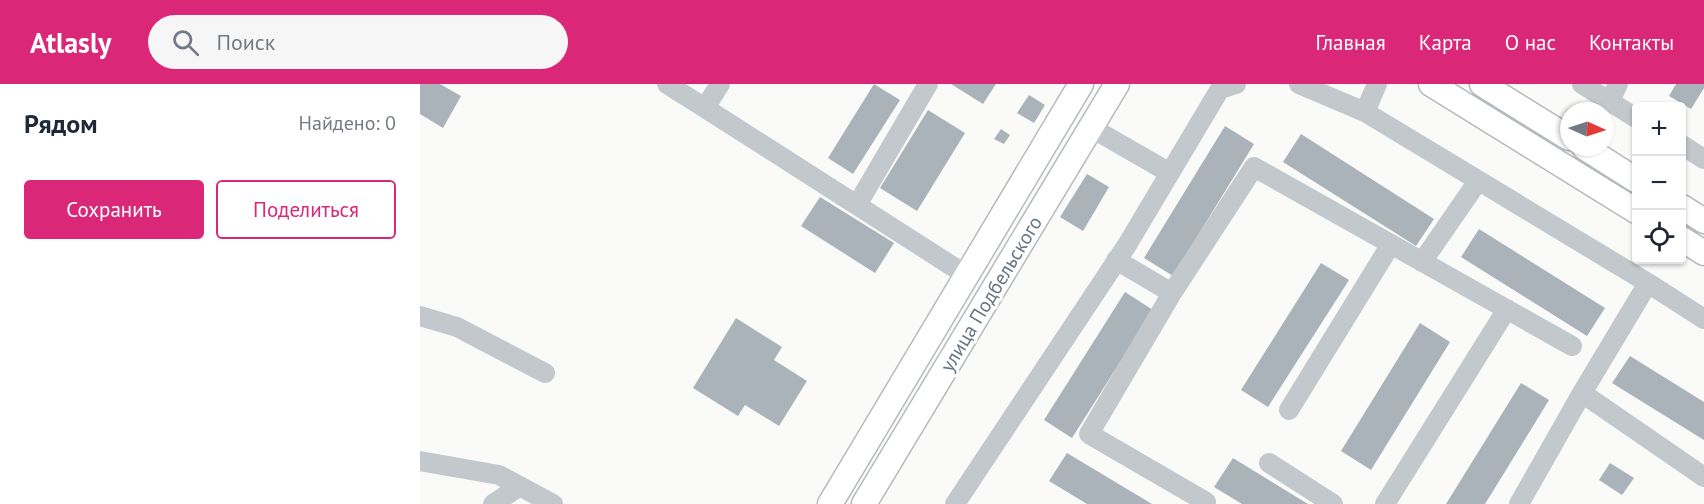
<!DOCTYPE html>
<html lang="ru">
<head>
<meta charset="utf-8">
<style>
  body { margin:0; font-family:"PT Sans",sans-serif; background:#f6f6f7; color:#1f2937 }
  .controls { position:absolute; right:18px; top:18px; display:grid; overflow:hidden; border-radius:6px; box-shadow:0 2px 4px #0004 }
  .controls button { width:54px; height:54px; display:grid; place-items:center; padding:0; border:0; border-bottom:2px solid #e0e1e3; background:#fff; color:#1f2937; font:30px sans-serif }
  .compass { position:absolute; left:1140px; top:18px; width:54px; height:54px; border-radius:50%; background:#fff; box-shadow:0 2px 4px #0004; rotate:93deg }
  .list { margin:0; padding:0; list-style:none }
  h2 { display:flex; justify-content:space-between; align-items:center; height:78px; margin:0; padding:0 24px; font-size:26px }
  h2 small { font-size:20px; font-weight:400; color:#747a83 }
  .actions { display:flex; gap:12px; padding:18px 24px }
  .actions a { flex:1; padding:14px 0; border:2px solid #db2777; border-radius:6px; text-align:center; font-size:21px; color:#db2777 }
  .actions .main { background:#db2777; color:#fff }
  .icon { flex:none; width:33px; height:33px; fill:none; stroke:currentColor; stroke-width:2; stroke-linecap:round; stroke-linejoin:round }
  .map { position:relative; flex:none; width:1284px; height:420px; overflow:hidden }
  header { display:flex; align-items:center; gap:36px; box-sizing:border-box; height:84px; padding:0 30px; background:#db2777; color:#fff }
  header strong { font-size:28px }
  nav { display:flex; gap:33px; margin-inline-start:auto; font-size:21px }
  .search { width:420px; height:54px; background:#f6f6f7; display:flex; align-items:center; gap:15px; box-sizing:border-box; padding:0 21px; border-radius:33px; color:#747a83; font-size:22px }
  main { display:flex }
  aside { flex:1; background:#fff }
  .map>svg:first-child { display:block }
  .building { fill:#aab3b9 }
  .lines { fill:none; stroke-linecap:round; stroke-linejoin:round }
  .major-casing { stroke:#b5babe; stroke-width:27 }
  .minor { stroke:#c3c8cc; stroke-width:20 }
  .major { stroke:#fff; stroke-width:24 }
  .labels { text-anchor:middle; stroke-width:6; stroke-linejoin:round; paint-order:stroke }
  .street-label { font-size:20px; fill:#657683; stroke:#fff }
</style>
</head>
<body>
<header>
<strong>Atlasly</strong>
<div class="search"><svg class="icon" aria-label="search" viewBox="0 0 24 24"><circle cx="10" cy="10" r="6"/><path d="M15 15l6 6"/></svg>Поиск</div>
<nav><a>Главная</a><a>Карта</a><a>О нас</a><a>Контакты</a></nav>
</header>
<main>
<aside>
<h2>Рядом<small>Найдено: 0</small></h2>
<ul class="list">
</ul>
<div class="actions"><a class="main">Сохранить</a><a>Поделиться</a></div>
</aside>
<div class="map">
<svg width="1284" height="420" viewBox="0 0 1284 420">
  <rect width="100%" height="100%" fill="#fafaf8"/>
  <path class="building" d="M0 0H20L41 12 23 44 0 30Z
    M454 0 480 16 433 90 408 74Z
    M531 0H576L563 20Z
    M1256 0H1284V4L1271 25 1249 12Z
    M609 11 625 21 614 39 597 29Z
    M508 26 545 49 497 127 460 104Z
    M805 42 834 60 753 192 724 174Z
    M581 45 590 51 584 60 574 55Z
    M881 50 1014 135 996 162 863 78Z
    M667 90 689 103 663 147 640 133Z
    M400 113 474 159 455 189 381 142Z
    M1059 145 1185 224 1167 252 1041 173Z
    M901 179 929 196 848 323 821 306Z
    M705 208 733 226 652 354 624 336Z
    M316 234 362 263 354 276 387 297 359 342 325 321 318 332 273 304Z
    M1000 239 1030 258 951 386 921 367Z
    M1210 272 1284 318V356L1192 299Z
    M1101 299 1129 316 1065 420H1026Z
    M647 369 732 420H667L629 397Z
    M813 374 888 420H822L794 403Z
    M1190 379 1214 394 1202 411 1179 396Z"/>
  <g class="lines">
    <defs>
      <path id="major" d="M1011 0 1216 127
        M1062 0 1149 54
        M1164 63 1216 96
        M1262 123 1284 137
        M1262 155 1284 169
        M410 420 661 0
        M444 420 697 0"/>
    </defs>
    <use href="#major" class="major-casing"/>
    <path class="minor" d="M247 0 285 24
      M300 0 285 24 546 191
      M879 0 945 28 1228 199 1284 235
      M1162 0 1216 34
      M1190 17 1198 0
      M945 28 957 0
      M670 43 750 89
      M1262 61 1284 75
      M437 121 508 0
      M696 176 752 209 669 350 786 418
      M1002 178 1058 97
      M1228 199 1162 309 1284 393
      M752 209 834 83 1152 262
      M0 232 37 243 125 289
      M869 326 971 160
      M0 377 79 391 133 420
      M849 379 913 420
      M73 420 100 402
      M535 420 707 161 800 5 816 0
      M965 420 1087 225
      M1099 420 1162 309"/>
    <use href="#major" class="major"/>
  </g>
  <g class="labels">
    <g class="street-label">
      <text transform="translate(571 210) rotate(-59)" y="7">улица Подбельского</text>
    </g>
  </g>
</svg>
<div class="controls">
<button>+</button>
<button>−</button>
<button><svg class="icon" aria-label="locate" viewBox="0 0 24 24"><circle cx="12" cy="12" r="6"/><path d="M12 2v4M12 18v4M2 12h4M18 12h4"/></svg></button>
</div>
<svg class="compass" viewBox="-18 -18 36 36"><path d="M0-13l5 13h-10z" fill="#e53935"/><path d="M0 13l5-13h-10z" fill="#747a83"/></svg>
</div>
</main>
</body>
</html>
